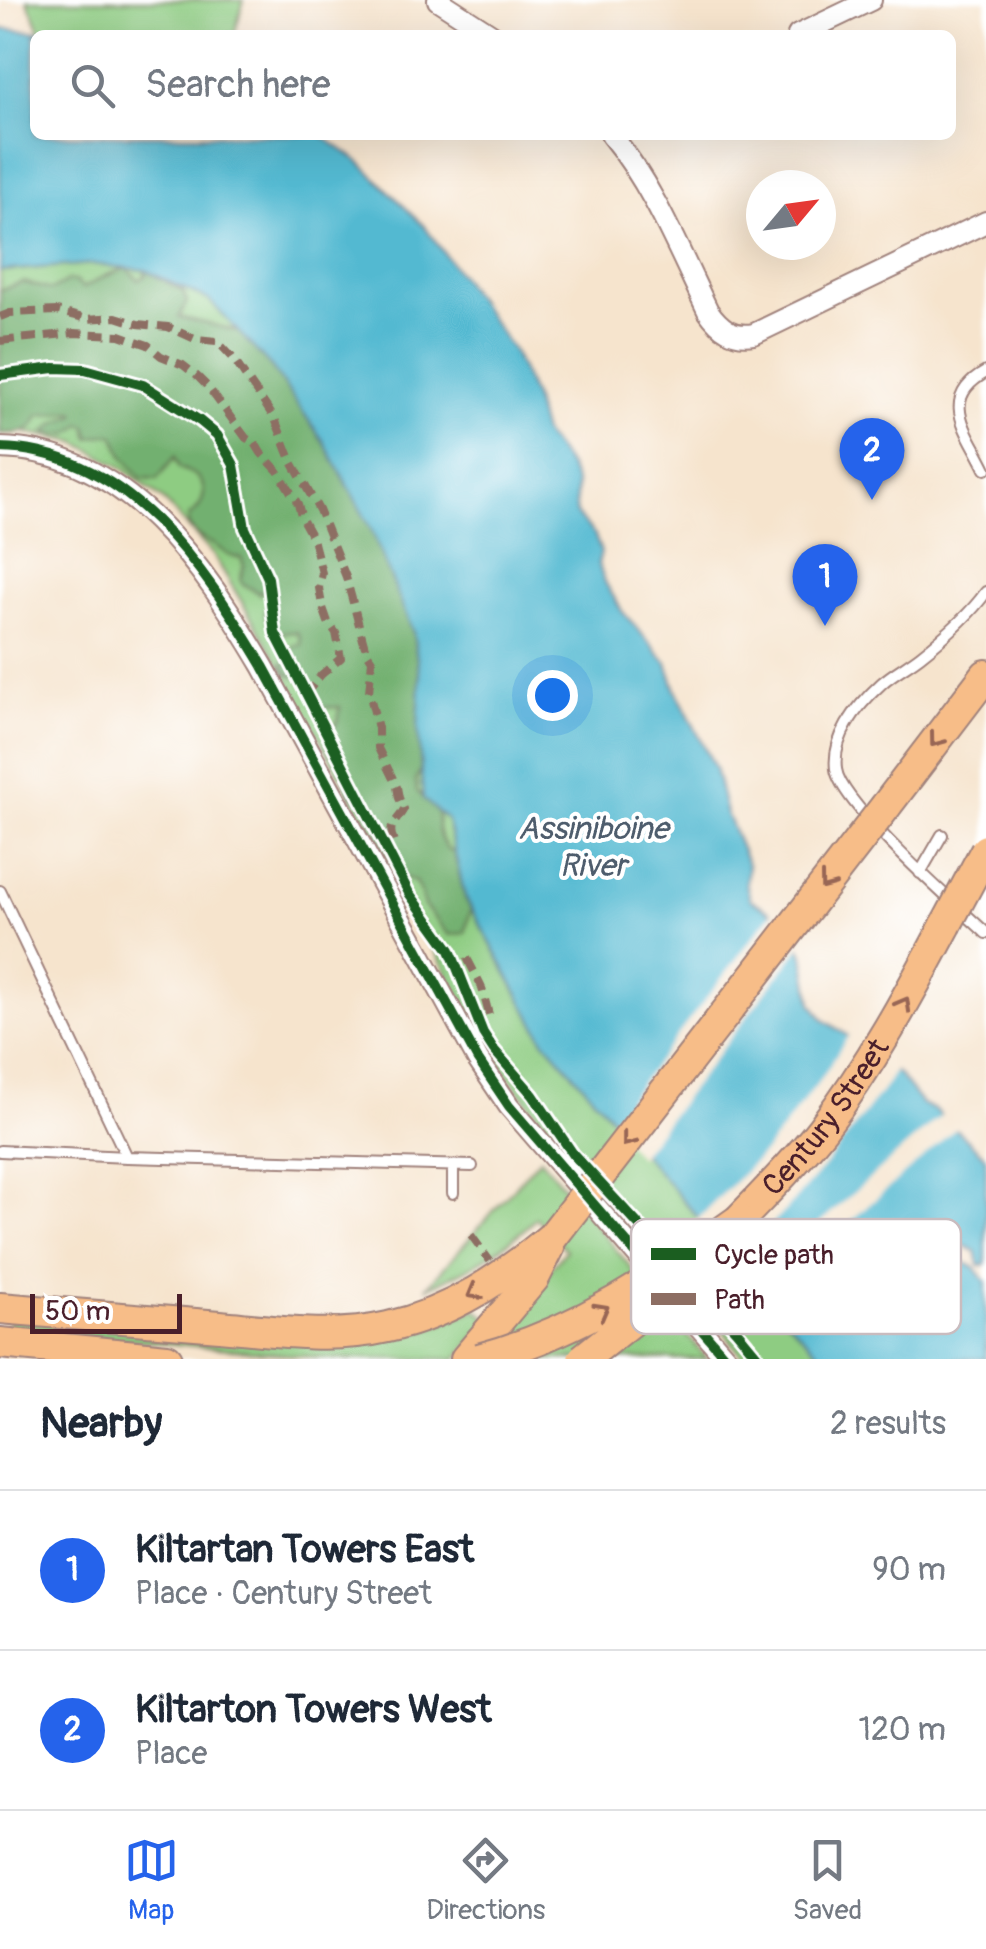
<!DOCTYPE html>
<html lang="en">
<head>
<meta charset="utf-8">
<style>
  body { margin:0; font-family:Pangolin,sans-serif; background:#f2f2f3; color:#1f2937 }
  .compass { position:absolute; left:746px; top:170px; width:90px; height:90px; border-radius:50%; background:#fff; box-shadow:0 10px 40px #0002; rotate:61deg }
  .scale { position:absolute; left:30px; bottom:25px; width:152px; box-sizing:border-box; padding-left:10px; border:5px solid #4a1f2b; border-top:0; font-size:28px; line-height:35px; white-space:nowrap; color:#4a1f2b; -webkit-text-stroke:8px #fff; paint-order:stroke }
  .you { position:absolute; left:552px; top:695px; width:35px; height:35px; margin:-25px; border:8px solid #fff; border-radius:50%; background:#1a73e8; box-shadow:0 0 0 15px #1a73e833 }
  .badge { display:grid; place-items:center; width:65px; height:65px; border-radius:50%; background:#2563eb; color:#fff; font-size:32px; font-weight:700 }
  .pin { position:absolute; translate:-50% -82px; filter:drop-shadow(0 2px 5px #0008) }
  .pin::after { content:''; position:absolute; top:52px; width:35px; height:30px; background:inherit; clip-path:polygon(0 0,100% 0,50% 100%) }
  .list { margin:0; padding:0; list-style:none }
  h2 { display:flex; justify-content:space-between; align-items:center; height:130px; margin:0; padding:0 40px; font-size:42px }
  h2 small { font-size:32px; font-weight:400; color:#747a83 }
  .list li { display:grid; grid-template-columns:65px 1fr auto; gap:30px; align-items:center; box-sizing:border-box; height:160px; padding:0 40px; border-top:2px solid #e0e1e3 }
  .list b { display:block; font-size:38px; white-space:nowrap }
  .list p { margin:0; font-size:32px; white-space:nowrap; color:#747a83 }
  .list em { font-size:32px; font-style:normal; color:#747a83 }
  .icon { flex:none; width:55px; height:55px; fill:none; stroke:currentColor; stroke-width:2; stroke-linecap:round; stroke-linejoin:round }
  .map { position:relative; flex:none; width:986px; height:1359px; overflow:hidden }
  .search { position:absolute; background:#fff; box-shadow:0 10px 40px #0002; left:30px; right:30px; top:30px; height:110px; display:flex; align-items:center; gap:25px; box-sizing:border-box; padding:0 35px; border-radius:15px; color:#747a83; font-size:38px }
  .sheet { height:450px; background:#fff }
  nav { display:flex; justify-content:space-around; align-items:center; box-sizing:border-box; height:140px; border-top:2px solid #e0e1e3; background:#fff; font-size:28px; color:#747a83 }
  nav a { display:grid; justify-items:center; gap:5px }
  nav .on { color:#2563eb }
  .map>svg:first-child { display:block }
  .green { fill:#8ecc82; stroke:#6c7656; stroke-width:2.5 }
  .forest { fill:#72b070; stroke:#5e684e; stroke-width:2.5 }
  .water { fill:#53b9d1; stroke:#4e6c7e; stroke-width:2.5 }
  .pier { fill:#f6e4cd }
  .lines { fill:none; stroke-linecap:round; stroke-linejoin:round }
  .service-casing { stroke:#a0827c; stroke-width:14 }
  .minor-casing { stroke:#a0827c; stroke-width:24 }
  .primary-casing { stroke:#a0827c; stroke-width:34 }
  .service { stroke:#fff; stroke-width:10 }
  .minor { stroke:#fff; stroke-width:20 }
  .primary { stroke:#f7bd88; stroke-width:30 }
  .primary-bridge-casing { stroke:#a0827c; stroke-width:34; stroke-linecap:butt }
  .primary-bridge { stroke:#f7bd88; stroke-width:30 }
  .quiet { stroke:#8d6e63; stroke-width:8; stroke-dasharray:15 8; stroke-linecap:butt }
  .cycleway-casing { stroke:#fff; stroke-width:16 }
  .cycleway { stroke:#1b5e20; stroke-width:10 }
  .oneway { stroke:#986655 }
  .labels { text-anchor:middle; stroke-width:8; stroke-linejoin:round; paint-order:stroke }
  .street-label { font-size:30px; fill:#4a1f2b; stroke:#fff }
  .water-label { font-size:32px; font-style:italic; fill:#4e5d6d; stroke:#fff }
  .key { fill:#fff; stroke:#c9bcbf; stroke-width:2.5 }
  .key-label { font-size:28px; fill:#4a1f2b }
</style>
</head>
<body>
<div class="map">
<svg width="986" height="1359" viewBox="0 0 986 1359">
  <rect width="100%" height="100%" fill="#fff"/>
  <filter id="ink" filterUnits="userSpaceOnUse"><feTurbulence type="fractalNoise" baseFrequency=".01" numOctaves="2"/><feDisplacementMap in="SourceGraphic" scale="20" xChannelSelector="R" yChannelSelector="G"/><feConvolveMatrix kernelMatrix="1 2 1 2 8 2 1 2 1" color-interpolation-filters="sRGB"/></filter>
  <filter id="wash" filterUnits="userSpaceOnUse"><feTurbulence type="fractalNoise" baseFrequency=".0048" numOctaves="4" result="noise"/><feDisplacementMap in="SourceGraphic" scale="40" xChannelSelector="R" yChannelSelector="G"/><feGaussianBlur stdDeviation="2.25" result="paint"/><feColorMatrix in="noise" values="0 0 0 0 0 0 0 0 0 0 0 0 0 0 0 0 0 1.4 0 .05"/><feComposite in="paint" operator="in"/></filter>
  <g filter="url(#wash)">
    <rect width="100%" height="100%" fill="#f6e4cd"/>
    <path class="green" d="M27 0H244L234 35H51L41 32Z
      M92 264 145 270 209 300 272 368 418 728 423 799 447 820 465 897 544 1040 788 1321 825 1359H744C727 1337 711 1313 693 1291 623 1209 546 1135 486 1045L281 667 214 556 162 499 121 467 76 442 7 429 0 430V271Z
      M540 1158 707 1359H475L566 1250 536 1218C504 1250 468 1271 426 1288Z
      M476 1309 491 1321 456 1359H333L9 1328V1320L424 1330Z"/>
    <path class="forest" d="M126 268 139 280 145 276V270L183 291 187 302 179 317 238 331 272 368 324 442 371 528 413 632 420 678 421 769 416 780 417 791 438 812C437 828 438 837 448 850L454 852 465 897 471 909 465 933 449 935 424 906 421 894 415 882 399 875 383 848 378 835 377 824 374 826 364 804 354 796 351 790 349 794 346 789 344 767 334 748 331 732 338 720 340 707 321 708 306 681 285 672 283 664 287 659 284 654 295 645H301L300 637 297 632 275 633C269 625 265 619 265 610L273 599 272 591H261L260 594 242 583 240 579 244 566 241 558C225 556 229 555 217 547 204 538 199 540 188 525L189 516C203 508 210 488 196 476 193 474 182 469 179 468L175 457 157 479 141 478 123 456 115 437 109 434 90 438 87 426 81 424C69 438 62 436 45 432L56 423 75 415V412C66 411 51 415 39 415 32 435 19 433 0 434V290L23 282 51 290 68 281H75L83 288 105 276Z"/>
    <path class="water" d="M0 29 41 32 51 35H35V135H321L360 162 427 229 512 349 532 394 543 433 569 467 576 484V514L595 536 601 552 598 564 606 584 622 611 667 663 676 690 715 768 726 813 748 865 746 883 750 899 769 911 795 937 804 956 812 1003 824 1020 866 1048 899 1075 922 1104 935 1110 986 1157V1265H979L976 1251 962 1245 958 1248 957 1254 964 1263 975 1267 986 1282V1359H825L788 1321 544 1040 465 897 447 820 423 799 418 728 420 678 413 632 371 529 324 442 272 368 209 300 145 270 92 264 0 271Z"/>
    <path class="pier" d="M774 910 799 934 803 943 639 1157 610 1123Z
      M850 1033 869 1044 897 1067 884 1088 823 1168 780 1216 729 1261 695 1222 766 1150 823 1076Z
      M945 1112 960 1125 762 1299 749 1285Z"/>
  </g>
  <g filter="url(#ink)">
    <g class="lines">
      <defs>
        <path id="service" d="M986 372C937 399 968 431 986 469
          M986 592C969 616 943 638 920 656 907 666 893 673 882 683 859 704 832 736 836 769 840 804 956 905 986 933
          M920 873 942 835
          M0 891 127 1157
          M0 1151 127 1157 472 1166
          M453 1166V1193"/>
        <path id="minor" d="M438 0 492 35
          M798 35 871 0
          M611 135C653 186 679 251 708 311 720 328 733 338 754 334L986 222
          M0 448C127 450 204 567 263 666L478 1060 509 1106 727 1359"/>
        <g id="primary">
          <path d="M886 806 986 675"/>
          <path id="s1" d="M739 1220C768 1190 797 1161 822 1129 871 1065 909 995 946 925"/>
          <path d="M0 1308C73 1314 147 1320 220 1326 275 1331 333 1340 388 1327 451 1313 504 1277 553 1236"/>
          <path d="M0 1343 167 1359"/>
          <path d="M466 1359 534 1278 549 1248"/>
        </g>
      </defs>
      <use href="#service" class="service-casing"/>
      <use href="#minor" class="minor-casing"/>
      <use href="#primary" class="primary-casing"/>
      <use href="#service" class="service"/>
      <use href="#minor" class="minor"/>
      <use href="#primary" class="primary"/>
      <defs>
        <path id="primary-bridge" d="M946 925 986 850
          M553 1236 886 806
          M479 1359C579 1332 656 1279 739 1220
          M583 1359 686 1277"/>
      </defs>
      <use href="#primary-bridge" class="primary-bridge-casing"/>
      <use href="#primary-bridge" class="primary-bridge"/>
      <path class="quiet" d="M0 317 10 313 57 311 87 319 116 317 138 324 168 327 195 339 217 341 232 357 275 419 292 462 319 510 346 577 366 651 372 660 369 692 378 728V748L397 787 399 798 404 809C395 826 386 823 395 845
        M0 341 74 333 120 335 148 345 161 356 183 365 198 377 208 387 246 438 255 443 261 453 278 471 298 504 302 519 313 539 322 573 319 588 322 605 328 622 336 633 341 658 321 675 306 694
        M467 958 481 985 490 1018
        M471 1235 490 1261"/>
      <defs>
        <path id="cycleway" d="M0 375 54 368 85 369 143 385 200 421 217 435 234 465 245 528 268 578 275 633 409 893 450 950 483 1033 494 1050 533 1095 573 1154 736 1330 760 1359
          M0 448C127 450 204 567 263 666L478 1060 509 1106 727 1359"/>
      </defs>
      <use href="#cycleway" class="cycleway-casing"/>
      <use href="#cycleway" class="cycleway"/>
    </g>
    <defs><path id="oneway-chevron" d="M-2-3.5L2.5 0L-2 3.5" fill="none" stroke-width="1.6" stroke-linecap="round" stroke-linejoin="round" transform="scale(2.5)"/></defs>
    <g class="oneway">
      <use href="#oneway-chevron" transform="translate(936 740) rotate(127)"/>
      <use href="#oneway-chevron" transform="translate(826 883) rotate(127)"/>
      <use href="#oneway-chevron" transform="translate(904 1004) rotate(-61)"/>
      <use href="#oneway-chevron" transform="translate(628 1140) rotate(128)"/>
      <use href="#oneway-chevron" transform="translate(474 1293) rotate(150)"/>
      <use href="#oneway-chevron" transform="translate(602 1310) rotate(-29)"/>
    </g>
  </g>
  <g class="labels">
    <g class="street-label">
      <text dy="10" stroke="none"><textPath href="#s1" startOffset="135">Century Street</textPath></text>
    </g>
    <g class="water-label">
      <text x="593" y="839">Assiniboine<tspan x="593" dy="37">River</tspan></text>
    </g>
  </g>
  <rect x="631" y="1219" width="330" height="115" rx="15" class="key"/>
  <rect x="651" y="1248" width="45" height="12" fill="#1b5e20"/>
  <rect x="651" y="1293" width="45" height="12" fill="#8d6e63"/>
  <g class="key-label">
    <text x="714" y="1264">Cycle path</text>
    <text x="714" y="1309">Path</text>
  </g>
</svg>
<svg class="compass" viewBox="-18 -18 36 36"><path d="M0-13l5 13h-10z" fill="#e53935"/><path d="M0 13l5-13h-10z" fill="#747a83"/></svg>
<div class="scale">50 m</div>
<div class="you"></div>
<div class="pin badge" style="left:825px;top:626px">1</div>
<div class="pin badge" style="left:872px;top:500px">2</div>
<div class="search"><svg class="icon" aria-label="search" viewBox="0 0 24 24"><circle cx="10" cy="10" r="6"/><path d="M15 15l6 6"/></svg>Search here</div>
</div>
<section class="sheet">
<h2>Nearby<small>2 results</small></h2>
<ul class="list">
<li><span class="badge">1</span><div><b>Kiltartan Towers East</b><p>Place · Century Street</p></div><em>90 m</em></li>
<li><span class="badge">2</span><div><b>Kiltarton Towers West</b><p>Place</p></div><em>120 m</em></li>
</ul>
</section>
<nav>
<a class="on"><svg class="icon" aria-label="map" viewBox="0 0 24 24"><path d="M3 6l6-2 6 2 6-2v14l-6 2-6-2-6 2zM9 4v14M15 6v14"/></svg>Map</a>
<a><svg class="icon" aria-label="directions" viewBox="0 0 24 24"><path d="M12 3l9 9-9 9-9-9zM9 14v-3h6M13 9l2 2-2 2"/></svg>Directions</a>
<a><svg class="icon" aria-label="saved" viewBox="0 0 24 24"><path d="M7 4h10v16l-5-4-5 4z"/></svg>Saved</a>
</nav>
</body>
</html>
